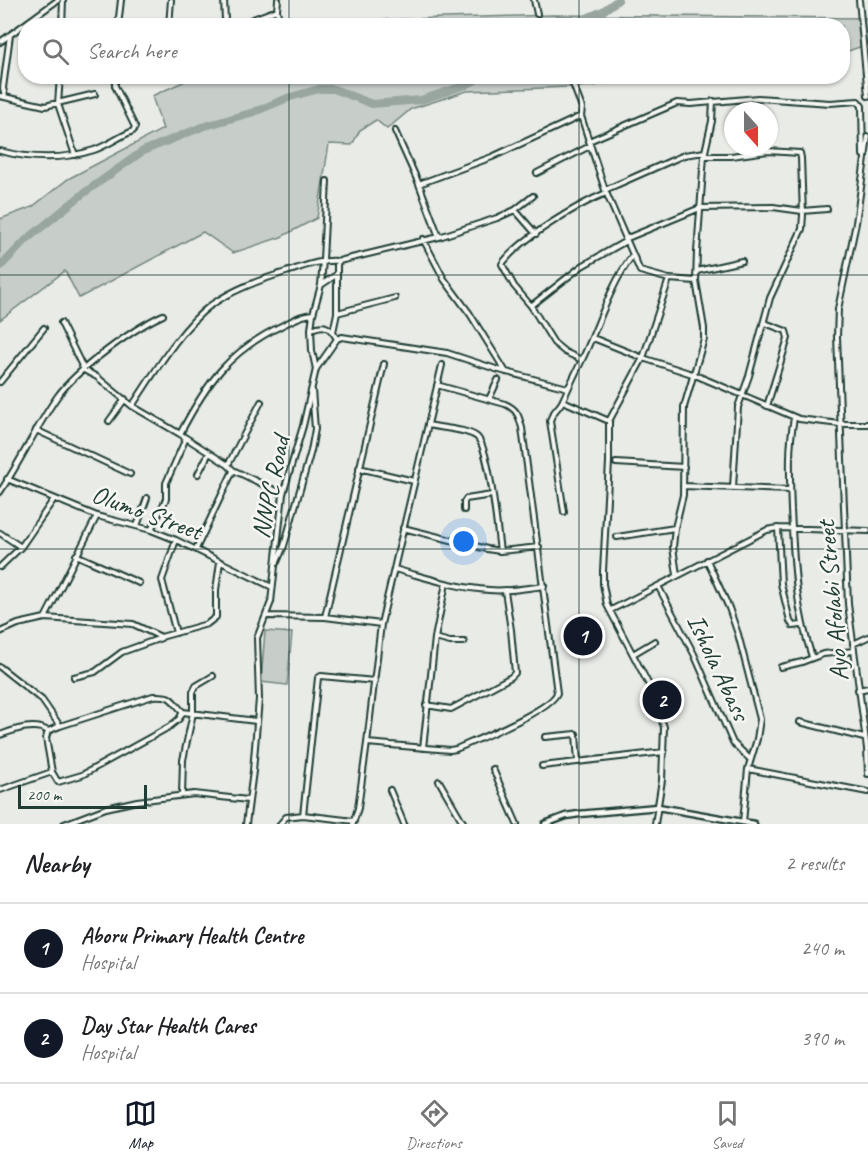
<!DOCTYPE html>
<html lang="en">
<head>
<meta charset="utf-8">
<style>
  body { margin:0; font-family:Caveat,sans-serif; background:#f2f2f2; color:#202124 }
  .compass { position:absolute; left:724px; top:102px; width:54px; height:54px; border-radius:50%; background:#fff; box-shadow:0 2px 4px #0004; rotate:159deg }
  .scale { position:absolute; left:18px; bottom:15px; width:129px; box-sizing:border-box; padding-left:6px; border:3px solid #1f3d34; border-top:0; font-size:16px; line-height:21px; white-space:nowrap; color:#1f3d34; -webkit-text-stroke:4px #f6f6f2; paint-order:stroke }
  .you { position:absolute; left:464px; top:542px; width:21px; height:21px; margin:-15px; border:4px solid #fff; border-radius:50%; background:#1a73e8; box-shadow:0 0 0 9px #1a73e833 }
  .badge { display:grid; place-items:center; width:39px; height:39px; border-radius:50%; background:#111827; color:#fff; font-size:20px; font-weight:700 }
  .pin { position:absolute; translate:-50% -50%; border:3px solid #fff; box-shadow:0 2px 6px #0006 }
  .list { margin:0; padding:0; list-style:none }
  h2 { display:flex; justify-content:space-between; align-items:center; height:78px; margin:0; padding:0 24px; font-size:26px }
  h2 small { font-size:20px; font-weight:400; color:#757577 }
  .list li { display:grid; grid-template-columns:39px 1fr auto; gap:18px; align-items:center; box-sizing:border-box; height:90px; padding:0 24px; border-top:2px solid #e0e0e0 }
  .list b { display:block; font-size:22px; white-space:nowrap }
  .list p { margin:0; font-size:20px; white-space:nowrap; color:#757577 }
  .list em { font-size:20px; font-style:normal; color:#757577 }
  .icon { flex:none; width:33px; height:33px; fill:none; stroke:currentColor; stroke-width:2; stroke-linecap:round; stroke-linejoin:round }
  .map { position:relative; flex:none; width:868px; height:824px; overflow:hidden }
  .search { position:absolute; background:#fff; box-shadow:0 2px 4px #0004; left:18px; right:18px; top:18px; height:66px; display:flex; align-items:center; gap:15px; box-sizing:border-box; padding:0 21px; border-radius:24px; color:#757577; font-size:22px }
  .sheet { height:258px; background:#fff }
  nav { display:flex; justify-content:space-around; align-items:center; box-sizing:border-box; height:84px; border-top:2px solid #e0e0e0; background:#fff; font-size:16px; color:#757577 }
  nav a { display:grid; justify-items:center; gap:3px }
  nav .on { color:#111827 }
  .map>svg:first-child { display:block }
  .green { fill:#c7cec9; stroke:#73867e; stroke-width:1.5 }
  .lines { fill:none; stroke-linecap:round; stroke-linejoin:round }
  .river { stroke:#99a6a0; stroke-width:8 }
  .minor-casing { stroke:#1f3d34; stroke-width:8 }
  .tertiary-casing { stroke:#1f3d34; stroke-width:9 }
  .minor { stroke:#f6f6f2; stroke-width:4 }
  .tertiary { stroke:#f6f6f2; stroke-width:4.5 }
  .grid { fill:none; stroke:#1f3d34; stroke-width:1.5; stroke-opacity:0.55 }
  .labels { text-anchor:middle; stroke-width:5; stroke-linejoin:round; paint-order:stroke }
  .street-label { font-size:26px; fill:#1f3d34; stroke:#f6f6f2 }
</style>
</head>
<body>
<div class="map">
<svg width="868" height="824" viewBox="0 0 868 824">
  <rect width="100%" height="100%" fill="#e9ebe7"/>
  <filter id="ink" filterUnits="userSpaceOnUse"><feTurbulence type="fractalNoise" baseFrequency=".0167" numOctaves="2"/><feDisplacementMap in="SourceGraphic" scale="12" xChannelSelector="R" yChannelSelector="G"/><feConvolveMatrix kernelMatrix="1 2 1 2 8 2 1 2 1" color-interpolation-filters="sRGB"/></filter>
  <g filter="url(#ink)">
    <path class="green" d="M553 15 868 18V44L843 53 842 26H288L337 21Z
      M194 77H631L593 86 467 91 411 109 387 129 376 120 360 130 352 145 329 144 317 218 281 237 233 253 203 232 79 298 65 271 0 320V219L32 207 68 179 163 129 152 96Z
      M265 631 292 633 287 685 261 682Z"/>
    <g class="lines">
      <path class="river" d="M568 26 603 11 618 0
        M0 267 26 240 84 193 143 151 202 127 254 112 290 97 319 89H334L372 104 421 100 466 85 484 76"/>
      <defs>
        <path id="minor" d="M224 0 225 20 228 26
          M278 0 277 10 280 26
          M534 0 537 14
          M859 0 868 96
          M62 26 63 0
          M118 26 121 0
          M169 26 171 0
          M234 26 277 10
          M0 42 58 0
          M60 76 58 104 75 155
          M570 76 582 108 581 116 589 141
          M0 96 45 106 95 94
          M5 96 3 88 10 35
          M395 131 419 184 439 237
          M868 137 856 223 838 309 837 337 848 604 867 749 868 774
          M0 151C31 159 63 160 94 150 108 145 120 136 133 131L135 127 115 86V76
          M705 156H731L768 151 800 153 801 158 803 215 802 229 770 298 749 376 738 407 733 487
          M537 173 590 146
          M419 184 492 157 581 116
          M605 190 684 155 705 152
          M515 210 536 234
          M423 239 444 279 470 314 506 372
          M625 239 700 208 773 207 802 211 827 209
          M697 271 742 261
          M696 281 669 279 640 271 605 190 589 141 677 103 691 104 758 98 830 103 858 101 862 106 863 155
          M321 285 336 275
          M531 306 582 266 626 241
          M337 313 395 298
          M61 323 84 370 97 377 132 406 180 434 228 465 233 470 283 494
          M765 323 786 331 788 338 767 406
          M312 329C325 323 330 327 337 339
          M333 332 337 313V265L338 261
          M593 338 643 358 695 375 799 419 840 424H868
          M582 360 565 352 554 343 531 306 514 286 502 264C520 239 577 205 606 193
          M316 369 337 339 342 337 447 353 499 370 568 388
          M0 382 44 328
          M489 399 498 380
          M563 401 609 421
          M132 406C153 375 181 327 211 305 234 289 259 280 286 272 303 267 320 259 339 261L439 237 497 218 515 210 533 196
          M794 418C788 448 790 480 791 510 794 564 795 605 812 657
          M109 421 125 399
          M428 425C440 428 468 429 477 437 490 449 497 530 500 551
          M36 430 130 474
          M180 434C207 382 229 351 283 325 294 320 300 315 313 314
          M616 463 684 467
          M228 465 261 402
          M359 468 414 481
          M198 474 209 453
          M7 479 97 516 151 530 176 540 272 587
          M683 486 790 490
          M0 492C21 461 36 427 57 397 76 370 134 328 163 315
          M464 510V502L466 499 492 495
          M564 512 550 421C552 412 558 409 562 402 568 389 574 376 580 364 598 328 608 289 632 256
          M137 526 147 498
          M403 528 487 549 500 551 539 547
          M778 528 781 584 790 621 793 626 801 625
          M151 530 166 499V483L186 438
          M0 533 21 547
          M617 537 675 528
          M176 540 162 580 176 633
          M196 549 233 471
          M76 555 139 583
          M707 560 729 608 738 634 760 719 757 739 748 769 743 822
          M277 562 284 546 311 451 315 429 312 390
          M0 567 21 547 54 499
          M394 569C425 577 456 588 489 590 507 592 526 588 544 586
          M677 575 673 547 675 528 683 495 684 407 704 339V328L696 281 697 252 704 156 712 121 713 101
          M658 586 694 654 733 743 750 759
          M611 610 767 530 778 528 868 531
          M267 616 325 617 381 624
          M325 617 384 364
          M45 618 97 516
          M0 632 18 624 45 618 133 624 161 637 207 624 216 617V590L220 562
          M435 638 450 642H464
          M853 644 868 637
          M633 654 655 641
          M0 667 42 700 60 726 153 696C173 695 170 699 183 712L256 721
          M781 667 802 662 823 654 854 651
          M74 677 95 672 122 652 161 638
          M858 690 868 688
          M426 705 451 709 511 677 515 673 511 630 505 591
          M800 722 864 738
          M48 731 46 738 52 772
          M0 735C14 730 34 722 48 731L60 726
          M545 737 576 734 578 762
          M367 743 450 750 456 749C476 740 551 710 557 693L522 428C519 416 517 409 505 404L437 385
          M423 748 435 638 446 583
          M542 766 664 752
          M493 769 517 824
          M748 769 868 792
          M439 781 464 824
          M0 790 52 772 58 782 82 775 169 727 179 719 183 712
          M390 790 404 824
          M182 795 183 760 193 713V692L196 686 213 676
          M303 815 318 678 321 676 375 681
          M64 824 106 808 137 801 194 794 248 800
          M246 824 253 771 259 699 257 638 271 602 283 494 303 426 316 369 312 351 311 329 313 314 321 285 323 260 327 181
          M280 824 286 817 303 815 354 821
          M353 824 358 808 367 743 381 624 442 365
          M655 824 662 780 664 727 650 687 607 605 603 584V571L609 462V421L643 358 669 279"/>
        <path id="tertiary" d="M545 824 566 816 579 814 658 807 754 824"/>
      </defs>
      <use href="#minor" class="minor-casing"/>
      <use href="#tertiary" class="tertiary-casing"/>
      <use href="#minor" class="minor"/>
      <use href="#tertiary" class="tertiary"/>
    </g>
  </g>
  <path class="grid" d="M289 0V26M579 0V26M289 76V824M579 76V824M0 275H868M0 549H868"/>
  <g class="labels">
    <g class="street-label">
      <text transform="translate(270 487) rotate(-78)" y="9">NNPC Road</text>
      <text transform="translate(147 512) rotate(20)" y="9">Olumo Street</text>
      <text transform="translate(832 601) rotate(-95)" y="9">Ayo Afolabi Street</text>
      <text transform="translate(719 667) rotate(65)" y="9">Ishola Abass</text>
    </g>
  </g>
</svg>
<svg class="compass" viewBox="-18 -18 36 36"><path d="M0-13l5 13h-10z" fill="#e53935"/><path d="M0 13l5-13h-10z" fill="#757577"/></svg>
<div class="scale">200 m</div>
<div class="you"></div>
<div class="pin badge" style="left:583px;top:636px">1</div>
<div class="pin badge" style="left:662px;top:700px">2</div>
<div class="search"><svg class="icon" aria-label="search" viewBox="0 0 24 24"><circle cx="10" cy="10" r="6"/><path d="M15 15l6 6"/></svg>Search here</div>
</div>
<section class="sheet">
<h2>Nearby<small>2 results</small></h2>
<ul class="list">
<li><span class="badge">1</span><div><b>Aboru Primary Health Centre</b><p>Hospital</p></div><em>240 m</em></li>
<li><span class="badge">2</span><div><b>Day Star Health Cares</b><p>Hospital</p></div><em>390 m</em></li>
</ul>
</section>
<nav>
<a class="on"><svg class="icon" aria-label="map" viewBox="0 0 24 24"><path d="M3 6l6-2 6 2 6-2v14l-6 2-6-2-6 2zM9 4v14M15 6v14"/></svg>Map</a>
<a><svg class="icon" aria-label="directions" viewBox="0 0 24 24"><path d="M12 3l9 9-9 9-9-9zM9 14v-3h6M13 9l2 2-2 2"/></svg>Directions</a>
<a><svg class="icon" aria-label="saved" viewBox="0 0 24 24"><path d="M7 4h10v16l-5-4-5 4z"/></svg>Saved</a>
</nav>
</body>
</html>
